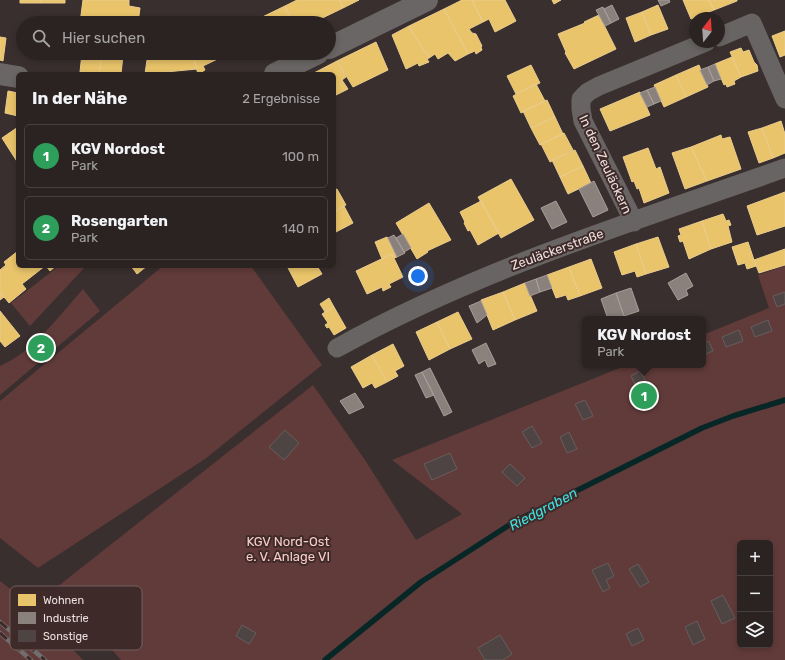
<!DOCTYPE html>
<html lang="de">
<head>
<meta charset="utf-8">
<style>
  body { margin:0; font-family:Rubik,sans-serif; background:#372f2f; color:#f1f3f6 }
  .controls { position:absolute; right:12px; bottom:12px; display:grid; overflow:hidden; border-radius:6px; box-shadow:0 2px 6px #0003 }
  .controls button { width:36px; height:36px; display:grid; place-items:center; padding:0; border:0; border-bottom:1px solid #474040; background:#2b2322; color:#f1f3f6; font:20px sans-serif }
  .compass { position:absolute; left:689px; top:12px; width:36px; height:36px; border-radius:50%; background:#2b2322; box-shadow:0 2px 6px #0003; rotate:17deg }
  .you { position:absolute; left:418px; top:276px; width:14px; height:14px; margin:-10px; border:3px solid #fff; border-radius:50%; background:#1a73e8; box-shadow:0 0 0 6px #1a73e833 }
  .badge { display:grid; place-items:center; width:26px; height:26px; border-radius:50%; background:#d93025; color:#fff; font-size:13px; font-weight:700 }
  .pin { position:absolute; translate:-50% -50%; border:2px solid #fff; box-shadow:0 1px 4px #0006 }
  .popup { position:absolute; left:582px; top:316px; width:124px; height:52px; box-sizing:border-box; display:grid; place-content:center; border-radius:6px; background:#2b2322; filter:drop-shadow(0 1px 3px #0005); font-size:13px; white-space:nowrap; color:#a6a4a5 }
  .popup b { font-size:15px; color:#f1f3f6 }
  .popup::after { content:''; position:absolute; left:50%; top:100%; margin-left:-8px; border:8px solid transparent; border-top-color:#2b2322 }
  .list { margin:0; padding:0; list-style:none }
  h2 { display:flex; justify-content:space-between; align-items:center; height:52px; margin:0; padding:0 16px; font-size:17px }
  h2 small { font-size:13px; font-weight:400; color:#a6a4a5 }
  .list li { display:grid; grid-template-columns:26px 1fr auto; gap:12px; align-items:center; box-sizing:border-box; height:64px; margin:0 8px 8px; padding:0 8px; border:1px solid #474040; border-radius:6px }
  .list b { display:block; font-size:15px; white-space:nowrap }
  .list p { margin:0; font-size:13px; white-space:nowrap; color:#a6a4a5 }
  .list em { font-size:13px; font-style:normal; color:#a6a4a5 }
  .icon { flex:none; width:22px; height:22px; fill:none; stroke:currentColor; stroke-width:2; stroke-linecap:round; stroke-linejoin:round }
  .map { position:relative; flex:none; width:785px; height:660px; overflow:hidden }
  .search { position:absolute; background:#2b2322; box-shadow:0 2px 6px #0003; left:16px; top:16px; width:320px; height:44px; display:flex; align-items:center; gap:10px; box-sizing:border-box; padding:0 14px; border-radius:22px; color:#a6a4a5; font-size:15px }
  .panel { position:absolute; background:#2b2322; box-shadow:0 2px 6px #0003; left:16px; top:72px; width:320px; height:196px; border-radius:6px }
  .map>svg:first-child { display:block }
  .green { fill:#613b39; fill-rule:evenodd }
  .homes { fill:#e9c46a; stroke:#eacc8d }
  .industry { fill:#8a817c; stroke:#a89d99 }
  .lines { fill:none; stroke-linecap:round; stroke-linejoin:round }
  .stream { stroke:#072727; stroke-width:5.5 }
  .building { fill:#4d4443; stroke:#675e5d }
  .street { stroke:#686463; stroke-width:19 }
  .secondary { stroke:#6b6666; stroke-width:22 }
  .rail-casing { stroke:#736e6e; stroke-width:4.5 }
  .rail { stroke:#3e2b29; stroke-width:3; stroke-dasharray:9; stroke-linecap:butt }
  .labels { text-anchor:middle; stroke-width:4; stroke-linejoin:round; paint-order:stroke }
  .street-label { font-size:13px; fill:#eddfde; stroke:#3e2b29 }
  .park-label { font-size:13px; fill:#f8cbc8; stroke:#3e2b29 }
  .water-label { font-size:14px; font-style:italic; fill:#3de0e0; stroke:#3e2b29 }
  .key { fill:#3e2b29; stroke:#73615f; stroke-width:1 }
  .key-label { font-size:11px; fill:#eddfde }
</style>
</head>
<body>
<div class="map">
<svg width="785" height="660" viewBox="0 0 785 660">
  <rect width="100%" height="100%" fill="#392f2e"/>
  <path class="green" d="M59 266H86L30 326 11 303Z
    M163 266H251L322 365 205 459 38 568 0 538V401Z
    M785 266V660H121L57 587 313 385 365 460 416 540 462 514 392 460 627 365H703V335L769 308 758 275ZM740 543H770V645H740Z
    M83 289 100 311 0 395V366C33 352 60 315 83 289Z
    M0 581 25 600 83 660H0Z"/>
  <path class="homes" d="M20 0H41V3H20Z
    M41 0H65V3H41Z
    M83 0H129V6L140 8 138 23H80Z
    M297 0H340L343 8 312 23H293L285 6Z
    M340 0H359L343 8Z
    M462 0H472L483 22 469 29 472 33 476 34 482 46 481 47 482 50 476 54 475 51 468 54 444 9Z
    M472 0H505L516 21 495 32 489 19 483 22Z
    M552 0H561L554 4Z
    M683 0H709L714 10 691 19Z
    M709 0H737V1L714 10Z
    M658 5 668 29 651 35 642 12Z
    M285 6 293 23H250Z
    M444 9 468 54 455 61 448 53 438 59 435 54 429 58 427 52 425 53 409 26Z
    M642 12 651 35 635 42 626 18Z
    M599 15 616 49 574 69 565 53 566 52 558 34 585 23 584 22Z
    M409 26 425 53 427 52 429 58 427 59 429 62 419 66 418 63 406 69 392 35Z
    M785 31V55L780 57 772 36Z
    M0 37 6 38 3 61 0 60Z
    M376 42 388 70 353 87 337 61Z
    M741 48 743 52 749 50 754 62 757 65 758 71 741 77 730 52Z
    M82 53H102L99 74 80 72Z
    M102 53H120V55H123L121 74H99Z
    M148 53H192L197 69 145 74Z
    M192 53H230L203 66 205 70 198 74Z
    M732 57 741 77 734 81 735 84 727 87 726 84 724 85 715 64Z
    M337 61 346 77 342 80 348 89 334 96V74H312Z
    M531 65 540 83 516 94 507 76Z
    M699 65 708 87 686 97 676 75Z
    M676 75 686 97 664 107 654 85Z
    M536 84 545 101 521 113 513 96Z
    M8 91 18 93V116L5 113Z
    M640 92 650 115 610 131 600 109Z
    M547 100 555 117 531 128 523 111Z
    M555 117 563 134 540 145 531 128Z
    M781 121 785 134V153L773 158 762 128Z
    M18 127V163L2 138Z
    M762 128 773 158 759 163 748 132Z
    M564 133 573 150 550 162 541 144Z
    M721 135 722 139 730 137 741 169 707 181 691 147Z
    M691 147 707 181 685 189 672 153Z
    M648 148 656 169 660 167 669 193 644 203 639 188 637 189 634 181 632 182 623 157Z
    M575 150 583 166 560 177 552 160Z
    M583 166 591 183 568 194 560 177Z
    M511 179 534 220 501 238 478 197Z
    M337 189 346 205 334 212V190Z
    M785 192V226L757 235 747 206Z
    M481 201 499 233 478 245 470 230 468 231 464 223 465 222 460 212Z
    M429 203 451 240 427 251 428 252 417 259 396 223Z
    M344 206 353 223 334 233V212Z
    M723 214 726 221 729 220 731 225 728 226 732 242 711 249 702 221Z
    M702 221 711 249 689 259 683 241 680 242 678 236 681 235 679 229Z
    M387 237 397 257 394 258 392 254 382 259 375 242Z
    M658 237 669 267 646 274 636 244Z
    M748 242 756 266 747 269 745 263 738 265 732 247Z
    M636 244 646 274 637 277 635 271 622 275 614 252Z
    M785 249V265L759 273 754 260Z
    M18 251V266H45L22 284 26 289 9 303 0 292V270L6 265 4 262Z
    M392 254 403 277 389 284 391 287 383 291 382 287 367 294 356 271Z
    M591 259 602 288 580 296 569 267Z
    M46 266H56L50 271Z
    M131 266H147L137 274Z
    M287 266H317L322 274 298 287Z
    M569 267 580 296 568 300 566 295 556 298 547 275Z
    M525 283 537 311 515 320 503 292Z
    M0 292 4 297 0 300Z
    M503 292 515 320 493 330 481 300Z
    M329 298 334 307 325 312 320 304Z
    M334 307 346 328 334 335 329 327 327 328 325 325 328 323 322 314Z
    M0 311 20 336 5 347 0 341Z
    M458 312 472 339 450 349 437 322Z
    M437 322 450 349 429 360 416 332Z
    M393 344 404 366 395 371 398 376 387 382 372 355Z
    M372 355 387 382 375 388 372 383 363 388 351 367Z"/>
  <path class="industry" d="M658 0H669L670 2 661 6Z
    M612 5 619 19 611 23 604 9Z
    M603 7 611 23 605 26 596 10Z
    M715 64 721 79 714 81 708 67Z
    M708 67 714 81 707 85 700 70Z
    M655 87 661 101 654 104 647 90Z
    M647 90 654 104 647 107 640 93Z
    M594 181 608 210 593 217 579 189Z
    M556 201 567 222 552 229 541 208Z
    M403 234 411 248 404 252 396 238Z
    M394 235 405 253 397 257 388 238Z
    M686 273 693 286 686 290 688 295 678 300 668 283Z
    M547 275 552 288 540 292 536 279Z
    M536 279 540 292 530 296 525 283Z
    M631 288 639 311 624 316 616 293Z
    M616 293 624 316 616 319H608L601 299Z
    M481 301 487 315 477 323 469 306Z
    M486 343 496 364 488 367 485 360 479 364 472 350Z
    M430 368 452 412 444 416 422 372Z
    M422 372 434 395 426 398 415 375Z
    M355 393 364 407 349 414 340 401Z"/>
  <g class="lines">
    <path class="stream" d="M325 660 421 582 514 522 702 428 733 416 785 400"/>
  </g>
  <path class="building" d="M785 292V304L777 307 773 296Z
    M768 320 772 331 755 337 751 327Z
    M739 330 743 341 726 347 722 337Z
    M709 341 713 351 703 355V344Z
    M640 371 649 387 639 392 631 376Z
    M585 400 593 416 583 420 575 404Z
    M532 426 542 443 532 448 522 432Z
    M285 430 299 443 284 460 269 447Z
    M569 432 577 449 567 453 560 437Z
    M450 453 457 469 432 480 424 464Z
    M510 464 525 478 517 486 502 472Z
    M608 563 614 576 606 580 610 588 603 592 592 570Z
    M638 564 649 582 640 587 629 569Z
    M723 595 735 618 722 624 711 601Z
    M697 621 705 639 693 645 685 627Z
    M242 625 256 633 249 644 236 636Z
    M638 628 644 640 632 646 626 634Z
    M500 635 512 654 503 660H485L478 648Z"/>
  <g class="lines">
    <path class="street" d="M719 37 752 23 785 99
      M634 222 583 121 581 109V99L588 92 599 86 706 42
      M337 348C479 269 633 222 785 168"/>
    <path class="secondary" d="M329 48 427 0
      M0 74 18 77
      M275 74 318 53"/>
    <defs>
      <path id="rail" d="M0 622 45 660
        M0 633 31 660"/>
    </defs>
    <use href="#rail" class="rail-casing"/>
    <use href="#rail" class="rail"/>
  </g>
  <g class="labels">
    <g class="street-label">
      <text transform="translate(606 164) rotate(65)" y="5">In den Zeuläckern</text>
      <text transform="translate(557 249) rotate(-20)" y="5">Zeuläckerstraße</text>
    </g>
    <g class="park-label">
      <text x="288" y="546">KGV Nord-Ost<tspan x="288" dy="15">e. V. Anlage VI</tspan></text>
    </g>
    <g class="water-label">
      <text transform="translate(543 509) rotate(-28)" y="5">Riedgraben</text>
    </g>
  </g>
  <rect x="10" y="586" width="132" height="64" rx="6" class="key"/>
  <rect x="18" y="594" width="18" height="12" fill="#e9c46a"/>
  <rect x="18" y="612" width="18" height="12" fill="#8a817c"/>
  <rect x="18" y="630" width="18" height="12" fill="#4d4443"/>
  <g class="key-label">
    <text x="43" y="604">Wohnen</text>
    <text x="43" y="622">Industrie</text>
    <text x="43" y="640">Sonstige</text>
  </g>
</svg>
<div class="controls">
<button>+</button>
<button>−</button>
<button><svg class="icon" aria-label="layers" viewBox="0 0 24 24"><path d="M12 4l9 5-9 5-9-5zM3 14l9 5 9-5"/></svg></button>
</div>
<svg class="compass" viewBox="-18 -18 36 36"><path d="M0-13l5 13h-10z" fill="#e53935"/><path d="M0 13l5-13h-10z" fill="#a6a4a5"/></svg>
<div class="you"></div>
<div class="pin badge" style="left:644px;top:396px;background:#2e9e5b">1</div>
<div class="popup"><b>KGV Nordost</b>Park</div>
<div class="pin badge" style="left:41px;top:348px;background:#2e9e5b">2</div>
<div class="search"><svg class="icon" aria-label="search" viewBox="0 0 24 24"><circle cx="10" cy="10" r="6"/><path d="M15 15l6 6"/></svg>Hier suchen</div>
<section class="panel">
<h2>In der Nähe<small>2 Ergebnisse</small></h2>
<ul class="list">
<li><span class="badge" style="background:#2e9e5b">1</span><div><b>KGV Nordost</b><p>Park</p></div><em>100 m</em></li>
<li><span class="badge" style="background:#2e9e5b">2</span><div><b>Rosengarten</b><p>Park</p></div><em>140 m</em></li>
</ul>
</section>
</div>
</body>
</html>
